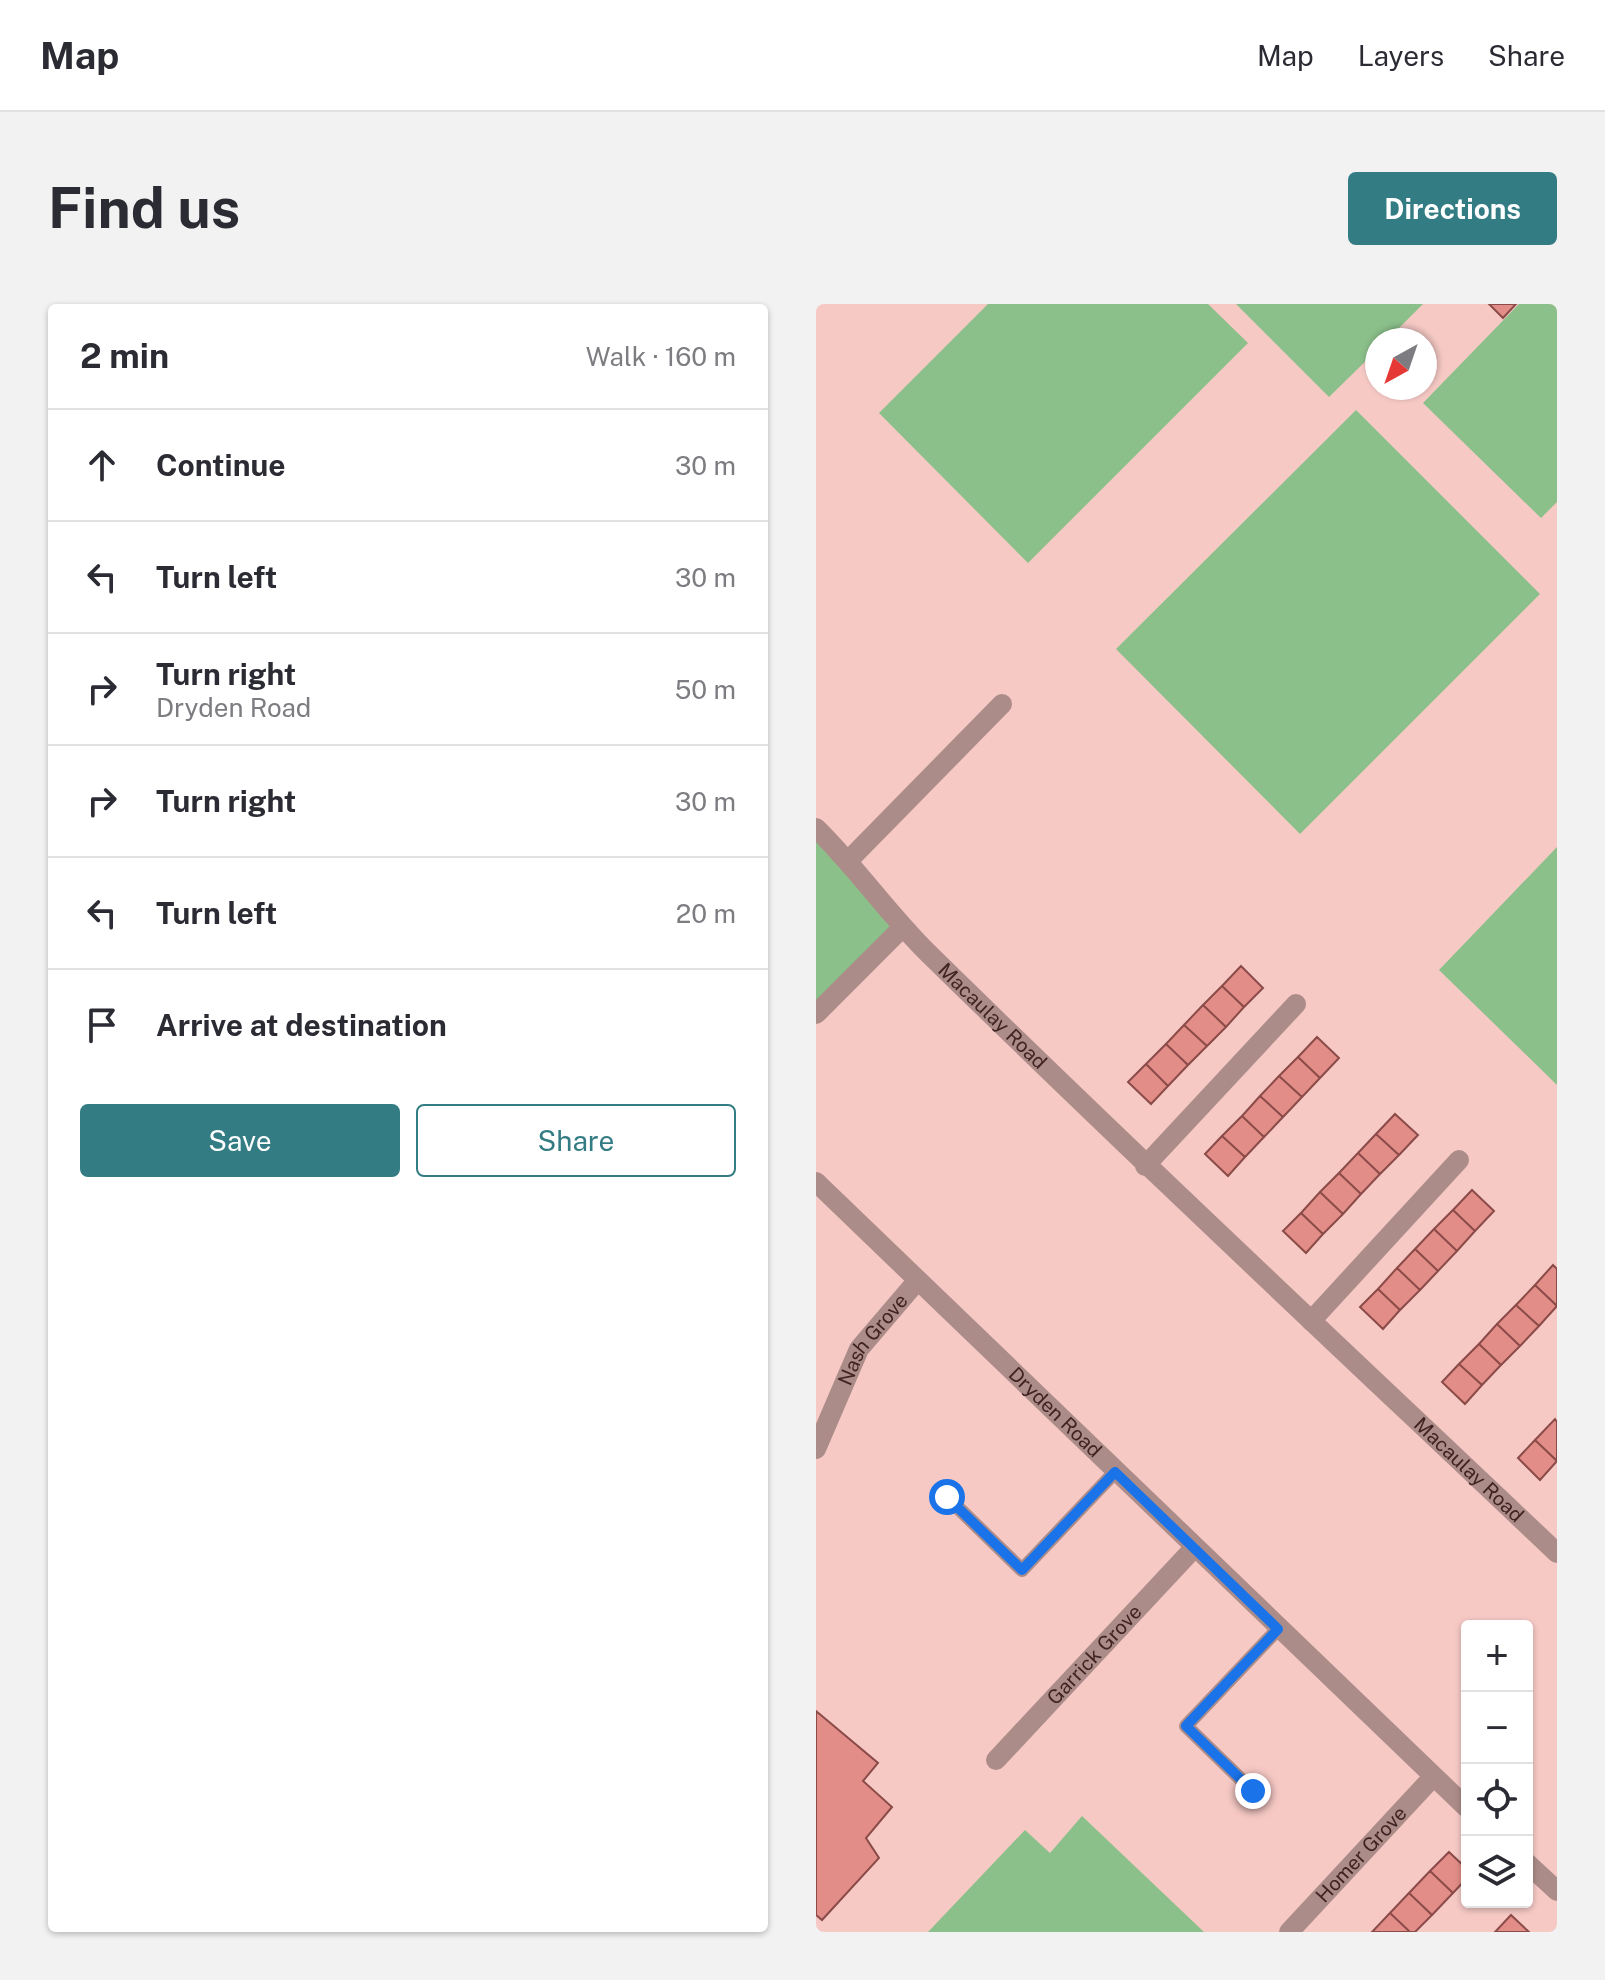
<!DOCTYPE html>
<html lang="en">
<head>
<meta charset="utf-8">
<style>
  body { margin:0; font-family:"Public Sans",sans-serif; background:#f2f2f3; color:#2b2b33 }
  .controls { position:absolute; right:24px; bottom:24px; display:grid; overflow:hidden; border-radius:8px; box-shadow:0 2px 6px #0004 }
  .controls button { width:72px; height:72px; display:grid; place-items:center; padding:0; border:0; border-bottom:2px solid #e1e1e2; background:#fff; color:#2b2b33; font:40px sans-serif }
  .compass { position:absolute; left:549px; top:24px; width:72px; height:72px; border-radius:50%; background:#fff; box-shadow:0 2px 6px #0004; rotate:220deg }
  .stop { position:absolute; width:24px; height:24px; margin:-18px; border:6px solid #1a73e8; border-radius:50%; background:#fff }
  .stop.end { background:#1a73e8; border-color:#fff; box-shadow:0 2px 8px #0008 }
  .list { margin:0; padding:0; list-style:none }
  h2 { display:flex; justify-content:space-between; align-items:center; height:104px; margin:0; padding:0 32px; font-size:34px }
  h2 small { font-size:26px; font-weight:400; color:#7c7c81 }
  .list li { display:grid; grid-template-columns:52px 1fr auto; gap:24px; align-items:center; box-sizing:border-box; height:112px; padding:0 32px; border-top:2px solid #e1e1e2 }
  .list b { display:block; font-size:30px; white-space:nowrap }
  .list p { margin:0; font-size:26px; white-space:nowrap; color:#7c7c81 }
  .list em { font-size:26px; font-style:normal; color:#7c7c81 }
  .actions { display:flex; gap:16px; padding:24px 32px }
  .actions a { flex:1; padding:18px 0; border:2px solid #337c83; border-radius:8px; text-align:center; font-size:28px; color:#337c83 }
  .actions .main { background:#337c83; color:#fff }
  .icon { flex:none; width:44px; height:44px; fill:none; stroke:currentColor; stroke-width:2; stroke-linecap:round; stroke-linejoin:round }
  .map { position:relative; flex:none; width:741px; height:1628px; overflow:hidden; border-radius:8px }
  header { display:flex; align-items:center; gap:48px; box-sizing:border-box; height:112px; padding:0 40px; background:#fff; border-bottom:2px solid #e1e1e2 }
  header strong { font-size:38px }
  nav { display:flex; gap:44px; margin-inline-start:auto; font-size:28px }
  .intro { display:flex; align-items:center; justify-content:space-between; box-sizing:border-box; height:192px; padding:0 48px }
  h1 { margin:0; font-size:56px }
  .button { padding:20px 36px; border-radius:8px; background:#337c83; color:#fff; font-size:28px; font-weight:700 }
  main { display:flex; gap:48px; padding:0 48px }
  aside { flex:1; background:#fff; border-radius:8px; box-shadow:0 2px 6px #0004 }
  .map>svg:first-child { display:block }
  .green { fill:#8bc08a }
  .building { fill:#e28d87; stroke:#8b4b48; stroke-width:2 }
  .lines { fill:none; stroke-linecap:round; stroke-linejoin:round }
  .lane { stroke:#ac8c89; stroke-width:14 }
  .street { stroke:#ac8c89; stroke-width:20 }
  .route { stroke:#1a73e8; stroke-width:10 }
  .labels { text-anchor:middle; stroke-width:8; stroke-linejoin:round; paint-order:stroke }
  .street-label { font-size:20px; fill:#402422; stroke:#f9dad7 }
</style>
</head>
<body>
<header>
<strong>Map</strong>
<nav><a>Map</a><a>Layers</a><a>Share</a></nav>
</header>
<div class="intro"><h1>Find us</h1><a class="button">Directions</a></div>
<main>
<aside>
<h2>2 min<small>Walk · 160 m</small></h2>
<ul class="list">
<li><svg class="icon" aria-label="ahead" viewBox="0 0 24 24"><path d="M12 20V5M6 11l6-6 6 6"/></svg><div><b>Continue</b></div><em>30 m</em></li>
<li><svg class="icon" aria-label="left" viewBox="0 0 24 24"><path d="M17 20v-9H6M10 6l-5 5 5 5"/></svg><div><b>Turn left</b></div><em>30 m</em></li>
<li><svg class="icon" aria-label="right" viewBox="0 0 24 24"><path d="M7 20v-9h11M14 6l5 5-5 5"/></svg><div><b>Turn right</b><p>Dryden Road</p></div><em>50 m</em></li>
<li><svg class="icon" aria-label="right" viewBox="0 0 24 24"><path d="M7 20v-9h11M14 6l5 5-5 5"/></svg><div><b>Turn right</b></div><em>30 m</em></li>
<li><svg class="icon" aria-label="left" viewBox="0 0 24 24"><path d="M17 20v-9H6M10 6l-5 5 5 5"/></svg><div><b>Turn left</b></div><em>20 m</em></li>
<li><svg class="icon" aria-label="arrive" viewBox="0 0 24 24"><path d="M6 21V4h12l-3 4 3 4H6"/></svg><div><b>Arrive at destination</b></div></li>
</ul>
<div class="actions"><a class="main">Save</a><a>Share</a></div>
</aside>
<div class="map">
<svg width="741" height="1628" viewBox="0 0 741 1628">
  <rect width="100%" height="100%" fill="#f6c9c5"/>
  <path class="green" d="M172 0H392L432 39 212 259 63 109Z
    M420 0H607L571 36H561V46L513 93Z
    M703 0H741V198L725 214 607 99Z
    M540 106 724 290 484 530 300 345Z
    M0 524 86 624 0 710Z
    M741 543V781L623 666Z
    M266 1512 388 1628H112L209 1526 234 1549Z"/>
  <path class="building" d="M673 0H700L687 14Z
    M425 662 447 684 428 703 406 682Z
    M406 682 428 703 410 723 387 701Z
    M387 701 410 723 391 742 368 721Z
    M368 721 391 742 372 761 350 740Z
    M501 733 523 754 504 774 482 753Z
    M350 740 372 761 352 782 330 760Z
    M482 753 504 774 486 793 463 772Z
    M330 760 352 782 335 800 312 778Z
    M463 772 486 793 467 813 444 792Z
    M444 792 467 813 448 833 426 812Z
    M579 810 602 831 583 851 560 830Z
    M426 812 448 833 429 853 406 832Z
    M560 830 583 851 564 870 542 849Z
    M406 832 429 853 412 872 389 850Z
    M542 849 564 870 545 890 523 869Z
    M523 869 545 890 527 910 504 888Z
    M656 886 678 907 659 927 637 906Z
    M504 888 527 910 507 930 485 909Z
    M637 906 659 927 641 947 618 925Z
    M485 909 507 930 490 949 467 927Z
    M618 925 641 947 622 967 599 945Z
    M599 945 622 967 604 986 581 964Z
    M737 961 741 965V1002L719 981Z
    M581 964 604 986 584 1006 562 985Z
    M719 981 741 1002 723 1022 700 1001Z
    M562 985 584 1006 567 1025 544 1003Z
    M700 1001 723 1022 704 1042 681 1020Z
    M681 1020 704 1042 685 1061 663 1040Z
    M663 1040 685 1061 666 1081 643 1060Z
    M643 1060 666 1081 649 1100 626 1078Z
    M739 1115 741 1118V1157L719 1136Z
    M719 1136 741 1157 724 1176 702 1154Z
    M0 1407 62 1459 47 1477 76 1503 50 1534 63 1554 6 1616 0 1611Z
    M633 1548 651 1565V1574L637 1589 614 1567Z
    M614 1567 637 1589 616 1611 593 1589Z
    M593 1589 616 1611 599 1628H594L574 1609Z
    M574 1609 594 1628H556Z
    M695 1611 713 1628H679Z"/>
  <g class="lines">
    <path class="lane" d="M131 1193 206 1266 299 1168
      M437 1487 370 1422 462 1325"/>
    <g class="street">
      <path id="s1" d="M0 524C41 564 73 611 113 650 320 853 531 1050 741 1249"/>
      <path d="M33 556 186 400"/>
      <path d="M0 710 86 624"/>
      <path d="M329 862 480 700"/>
      <path id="s2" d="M0 878 651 1504"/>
      <path d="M495 1017 643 856"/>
      <path id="s3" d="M0 1145 43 1045 101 977"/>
      <path id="s4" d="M180 1456 378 1244"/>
      <path d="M711 1559 741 1587"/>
      <path id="s5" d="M473 1628 617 1473"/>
    </g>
  </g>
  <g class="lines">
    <path class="route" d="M131 1193 206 1266 299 1168 462 1325 370 1422 437 1487"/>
  </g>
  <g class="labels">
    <g class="street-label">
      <text dy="7" stroke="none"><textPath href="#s1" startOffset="258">Macaulay Road</textPath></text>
      <text dy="7" stroke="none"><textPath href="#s3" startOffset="124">Nash Grove</textPath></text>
      <text dy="7" stroke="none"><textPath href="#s2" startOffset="332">Dryden Road</textPath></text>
      <text dy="7" stroke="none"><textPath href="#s1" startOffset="916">Macaulay Road</textPath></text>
      <text dy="7" stroke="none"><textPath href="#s4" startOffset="144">Garrick Grove</textPath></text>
      <text dy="7" stroke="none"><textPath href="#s5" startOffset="106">Homer Grove</textPath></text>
    </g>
  </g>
</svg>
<div class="controls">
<button>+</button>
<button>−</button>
<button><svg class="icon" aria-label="locate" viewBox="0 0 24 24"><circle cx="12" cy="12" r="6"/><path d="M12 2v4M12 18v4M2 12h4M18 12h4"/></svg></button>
<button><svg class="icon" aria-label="layers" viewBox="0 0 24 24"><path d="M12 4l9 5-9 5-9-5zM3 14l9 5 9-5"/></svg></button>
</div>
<svg class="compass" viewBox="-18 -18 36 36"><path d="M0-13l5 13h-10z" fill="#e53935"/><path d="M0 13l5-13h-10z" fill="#7c7c81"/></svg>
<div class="stop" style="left:131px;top:1193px"></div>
<div class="stop end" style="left:437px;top:1487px"></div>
</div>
</main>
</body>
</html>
